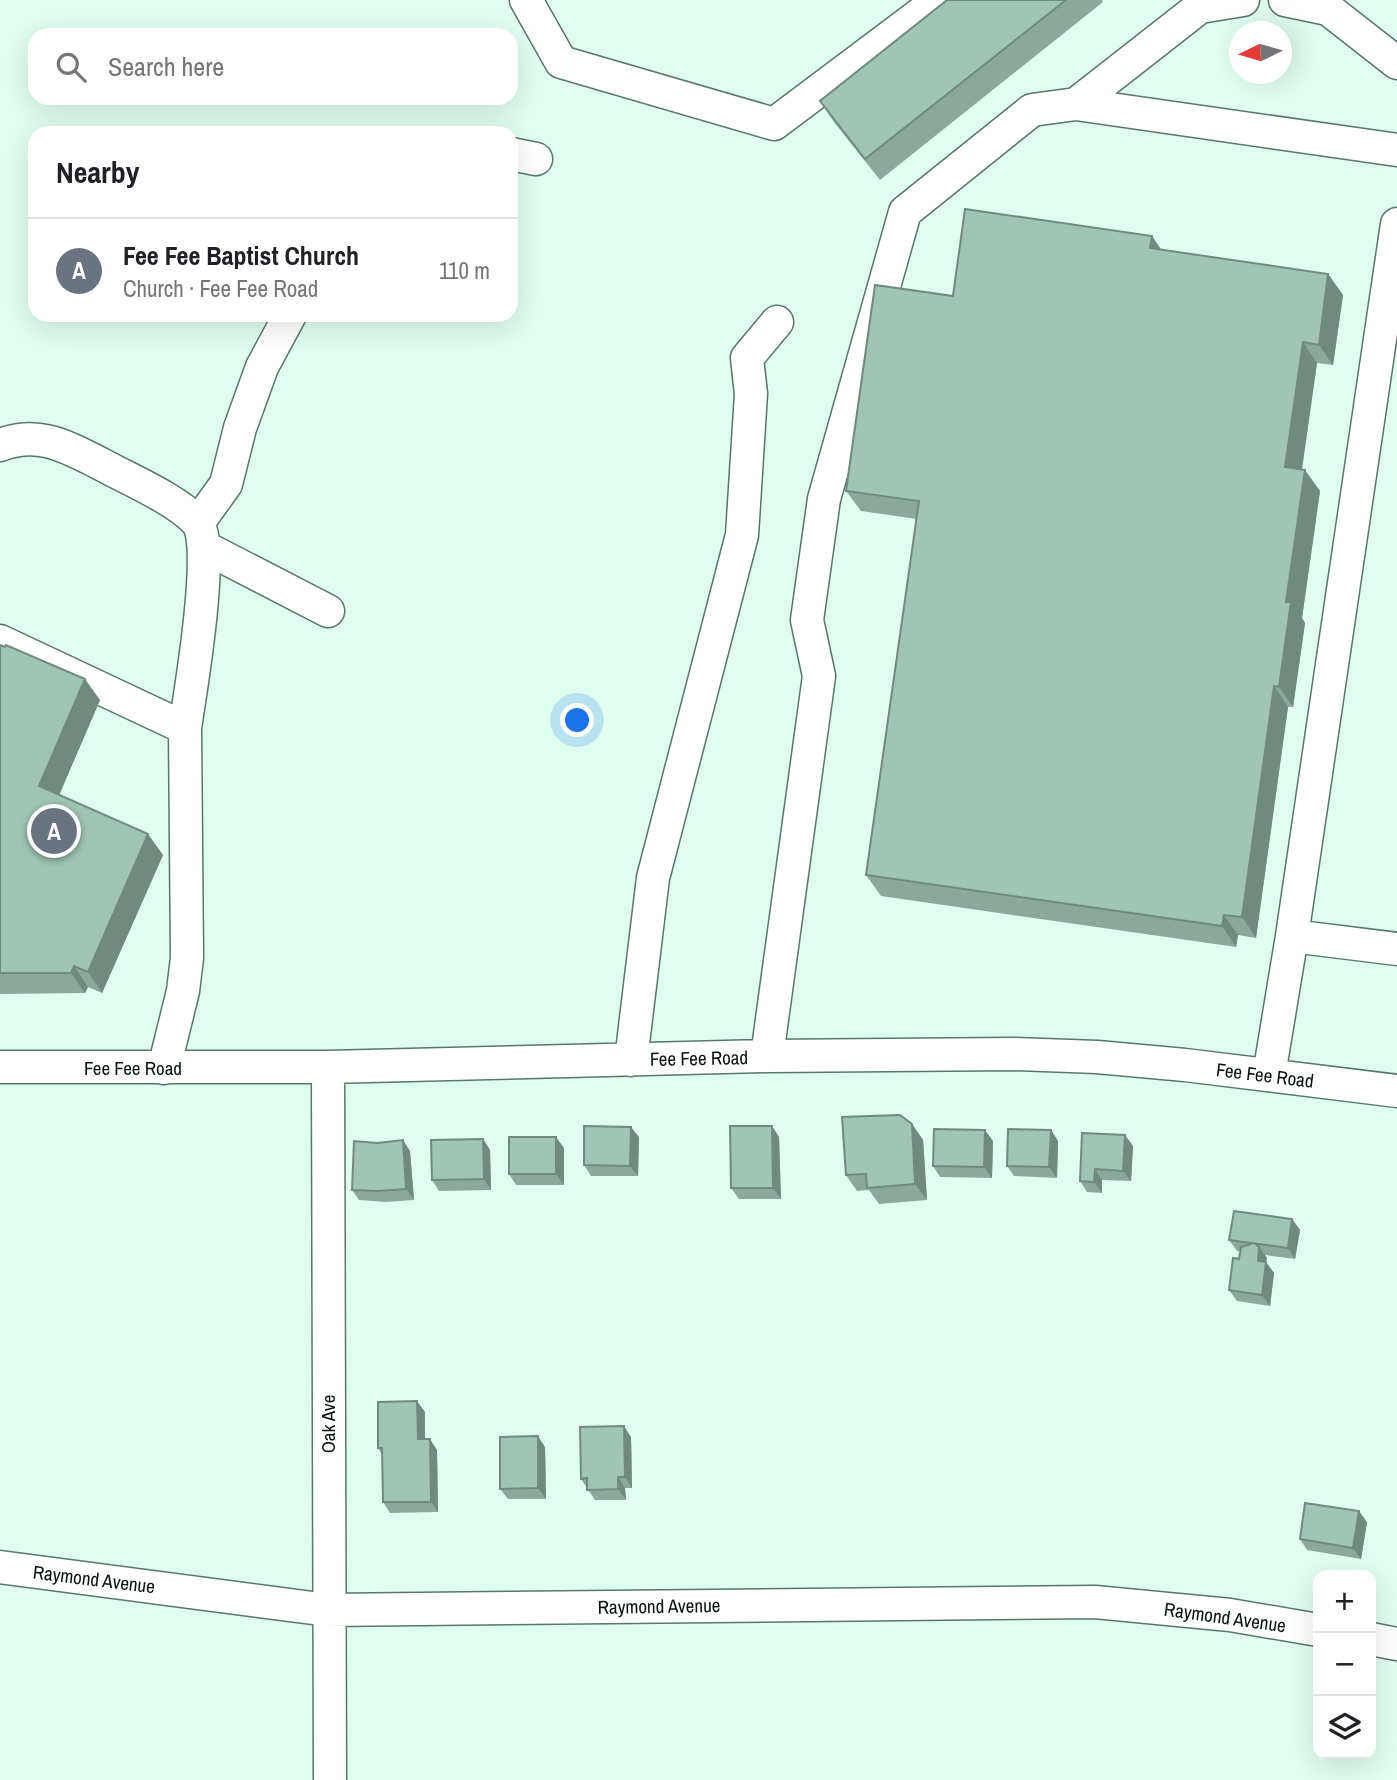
<!DOCTYPE html>
<html lang="en">
<head>
<meta charset="utf-8">
<style>
  body { margin:0; font-family:"Archivo Narrow",sans-serif; background:#f6f6f6; color:#202124 }
  .controls { position:absolute; right:21px; bottom:21px; display:grid; overflow:hidden; border-radius:14px; box-shadow:0 7px 28px #0002 }
  .controls button { width:63px; height:63px; display:grid; place-items:center; padding:0; border:0; border-bottom:2px solid #e0e0e0; background:#fff; color:#202124; font:35px sans-serif }
  .compass { position:absolute; left:1229px; top:21px; width:63px; height:63px; border-radius:50%; background:#fff; box-shadow:0 7px 28px #0002; rotate:265deg }
  .you { position:absolute; left:578px; top:721px; width:24px; height:24px; margin:-18px; border:5px solid #fff; border-radius:50%; background:#1a73e8; box-shadow:0 0 0 10px #1a73e833 }
  .badge { display:grid; place-items:center; width:46px; height:46px; border-radius:50%; background:#db2777; color:#fff; font-size:23px; font-weight:700 }
  .pin { position:absolute; translate:-50% -50%; border:4px solid #fff; box-shadow:0 2px 7px #0006 }
  .list { margin:0; padding:0; list-style:none }
  h2 { display:flex; justify-content:space-between; align-items:center; height:91px; margin:0; padding:0 28px; font-size:30px }
  h2 small { font-size:23px; font-weight:400; color:#757577 }
  .list li { display:grid; grid-template-columns:46px 1fr auto; gap:21px; align-items:center; box-sizing:border-box; height:105px; padding:0 28px; border-top:2px solid #e0e0e0 }
  .list b { display:block; font-size:26px; white-space:nowrap }
  .list p { margin:0; font-size:23px; white-space:nowrap; color:#757577 }
  .list em { font-size:23px; font-style:normal; color:#757577 }
  .icon { flex:none; width:38px; height:38px; fill:none; stroke:currentColor; stroke-width:2; stroke-linecap:round; stroke-linejoin:round }
  .map { position:relative; flex:none; width:1397px; height:1780px; overflow:hidden }
  .search { position:absolute; background:#fff; box-shadow:0 7px 28px #0002; left:28px; top:28px; width:490px; height:77px; display:flex; align-items:center; gap:18px; box-sizing:border-box; padding:0 24px; border-radius:21px; color:#757577; font-size:26px }
  .panel { position:absolute; background:#fff; box-shadow:0 7px 28px #0002; left:28px; top:126px; width:490px; height:196px; border-radius:21px }
  .map>svg:first-child { display:block }
  .lines { fill:none; stroke-linecap:round; stroke-linejoin:round }
  .minor-casing { stroke:#567769; stroke-width:35 }
  .minor { stroke:#fff; stroke-width:32 }
  .wall { fill:#8aa99c }
  .shaded-wall { fill:#708a7f }
  .building { fill:#a0c5b5; stroke:#708a7f; stroke-width:2 }
  .labels { text-anchor:middle; stroke-width:7; stroke-linejoin:round; paint-order:stroke }
  .street-label { font-size:19px; fill:#06120d; stroke:#fff }
</style>
</head>
<body>
<div class="map">
<svg width="1397" height="1780" viewBox="0 0 1397 1780">
  <rect width="100%" height="100%" fill="#e0fef0"/>
  <g class="lines">
    <defs>
      <path id="minor" d="M526 0 561 62 774 124 939 0
        M1285 0 1328 9 1397 63
        M1076 104 1397 150
        M511 154 536 159
        M0 445C39 430 67 447 101 464 128 479 176 499 197 522 216 543 190 694 185 728
        M198 523 226 484 240 428 262 367 290 315
        M204 547 328 611
        M0 641 185 728 187 958 183 991 164 1068
        M1292 936 1397 224
        M767 1056 819 676 807 620 824 499 905 212 1032 110 1076 104 1200 7 1243 0
        M631 1060 653 878 742 535 751 394 747 358 777 322
        M0 1067H328L767 1056 1013 1054 1097 1057 1185 1065 1397 1091
        M328 1067 330 1780
        M1269 1075 1292 936 1397 949
        M0 1567 328 1610 1095 1602 1230 1615 1318 1630
        M1371 1639 1397 1644"/>
    </defs>
    <use href="#minor" class="minor-casing"/>
    <use href="#minor" class="minor"/>
  </g>
  <path class="wall" d="M947 0H1102L1103 2 880 180 834 122 820 101Z
    M1152 236 1161 250 1328 274 1343 295 1333 365 1317 363 1302 470 1320 491 1302 618 1305 623 1293 707H1288L1256 938 1238 935 1236 947 881 896 866 875 917 519 861 511 846 491 953 296Z
    M0 645 100 700 59 795 163 855 102 993 88 987 85 993 0 994Z
    M912 1124 923 1140 927 1200 879 1204 869 1190 857 1191 846 1175Z
    M772 1126 779 1137 781 1199H739L731 1188Z
    M1051 1130 1058 1141 1057 1178 1014 1176 1007 1166Z
    M1082 1133 1133 1146 1131 1181 1102 1180V1193L1087 1192 1080 1181Z
    M639 1137 638 1176H591L584 1165Z
    M483 1139 490 1150 491 1190 439 1191 432 1180Z
    M993 1141 992 1178 940 1177 933 1166Z
    M564 1148V1185H516L509 1174Z
    M410 1151 414 1200 386 1202 359 1200 352 1190Z
    M1292 1219 1300 1230 1295 1259 1265 1255 1267 1258 1266 1262 1274 1273 1270 1306 1237 1301 1229 1290 1240 1251H1237L1229 1240Z
    M425 1412V1439L437 1450 438 1512 390 1513 383 1502 382 1454 378 1448Z
    M631 1437 632 1488H625L626 1500H595L581 1479Z
    M545 1447 546 1499H508L500 1489Z
    M1367 1522 1361 1559 1307 1550 1300 1539Z"/>
  <path class="shaded-wall" d="M1152 236 1166 257 1150 248Z
    M1328 274 1343 295 1333 365 1319 345Z
    M1303 342 1317 363 1299 488 1285 467Z
    M1305 470 1320 491 1302 618 1305 623 1293 707 1279 687 1286 602Z
    M85 679 100 700 54 807 39 786Z
    M1274 686 1288 707 1256 938 1242 917Z
    M148 834 163 855 102 993 88 972Z
    M1224 915 1238 935 1236 947 1222 926Z
    M74 966 88 987 85 993 71 973Z
    M912 1124 923 1140 927 1200 915 1184Z
    M772 1126 779 1137 781 1199 773 1188Z
    M631 1127 639 1137 638 1176 630 1166Z
    M985 1130 993 1141 992 1178 984 1167Z
    M1051 1130 1058 1141 1057 1178 1049 1167Z
    M1125 1135 1133 1146 1131 1181 1123 1171Z
    M556 1137 564 1148V1185L556 1174Z
    M483 1139 490 1150 491 1190 484 1179Z
    M403 1140 410 1151 414 1200 406 1189Z
    M1095 1169 1102 1180V1193L1094 1182Z
    M1292 1219 1300 1230 1295 1259 1288 1248Z
    M1259 1247 1267 1258 1266 1262 1274 1273 1270 1306 1262 1295 1258 1261Z
    M417 1401 425 1412V1450L418 1439Z
    M624 1426 631 1437 632 1488 625 1477Z
    M538 1436 545 1447 546 1499 538 1488Z
    M430 1439 437 1450 438 1512 431 1502Z
    M618 1477 625 1488 626 1500 618 1489Z
    M1359 1511 1367 1522 1361 1559 1353 1548Z"/>
  <path class="building" d="M947 0H1066L865 159 820 101Z
    M965 209 1152 236 1150 248 1328 274 1319 345 1303 342 1285 467 1305 470 1286 602H1291L1279 687 1274 686 1242 917 1224 915 1222 926 866 875 919 501 846 491 875 285 953 296Z
    M0 645 5 647 6 645 85 679 39 786 148 834 88 972 74 966 71 973H0Z
    M900 1115 912 1124 915 1184 867 1188 866 1174 846 1175 842 1117Z
    M584 1126 631 1127 630 1166 584 1165Z
    M730 1126H772L773 1188H731Z
    M934 1129 985 1130 984 1167 933 1166Z
    M1008 1129 1051 1130 1049 1167 1007 1166Z
    M1082 1133 1125 1135 1123 1171 1095 1169 1094 1182 1080 1181Z
    M509 1137H556V1174H509Z
    M483 1139 484 1179 432 1180 431 1140Z
    M403 1140 406 1189 378 1191 352 1190 354 1141 377 1143Z
    M1234 1211 1292 1219 1288 1248 1229 1240Z
    M1254 1243 1259 1247 1258 1261 1266 1262 1262 1295 1229 1290 1233 1258 1239 1259 1241 1247Z
    M417 1401 418 1439H430L431 1502H383L382 1448H378V1402Z
    M624 1426 625 1477H618V1489L587 1490V1478L581 1479 580 1427Z
    M538 1436V1488L500 1489V1437Z
    M1305 1503 1359 1511 1353 1548 1300 1539Z"/>
  <g class="labels">
    <g class="street-label">
      <text transform="translate(699 1058) rotate(-1)" y="7">Fee Fee Road</text>
      <text x="133" y="1075">Fee Fee Road</text>
      <text transform="translate(1265 1075) rotate(7)" y="7">Fee Fee Road</text>
      <text transform="translate(328 1424) rotate(-90)" y="7">Oak Ave</text>
      <text transform="translate(94 1579) rotate(7)" y="7">Raymond Avenue</text>
      <text transform="translate(659 1606) rotate(-1)" y="7">Raymond Avenue</text>
      <text transform="translate(1225 1617) rotate(8)" y="7">Raymond Avenue</text>
    </g>
  </g>
</svg>
<div class="controls">
<button>+</button>
<button>−</button>
<button><svg class="icon" aria-label="layers" viewBox="0 0 24 24"><path d="M12 4l9 5-9 5-9-5zM3 14l9 5 9-5"/></svg></button>
</div>
<svg class="compass" viewBox="-18 -18 36 36"><path d="M0-13l5 13h-10z" fill="#e53935"/><path d="M0 13l5-13h-10z" fill="#757577"/></svg>
<div class="you"></div>
<div class="pin badge" style="left:54px;top:831px;background:#6b7280">A</div>
<div class="search"><svg class="icon" aria-label="search" viewBox="0 0 24 24"><circle cx="10" cy="10" r="6"/><path d="M15 15l6 6"/></svg>Search here</div>
<section class="panel">
<h2>Nearby<small></small></h2>
<ul class="list">
<li><span class="badge" style="background:#6b7280">A</span><div><b>Fee Fee Baptist Church</b><p>Church · Fee Fee Road</p></div><em>110 m</em></li>
</ul>
</section>
</div>
</body>
</html>
